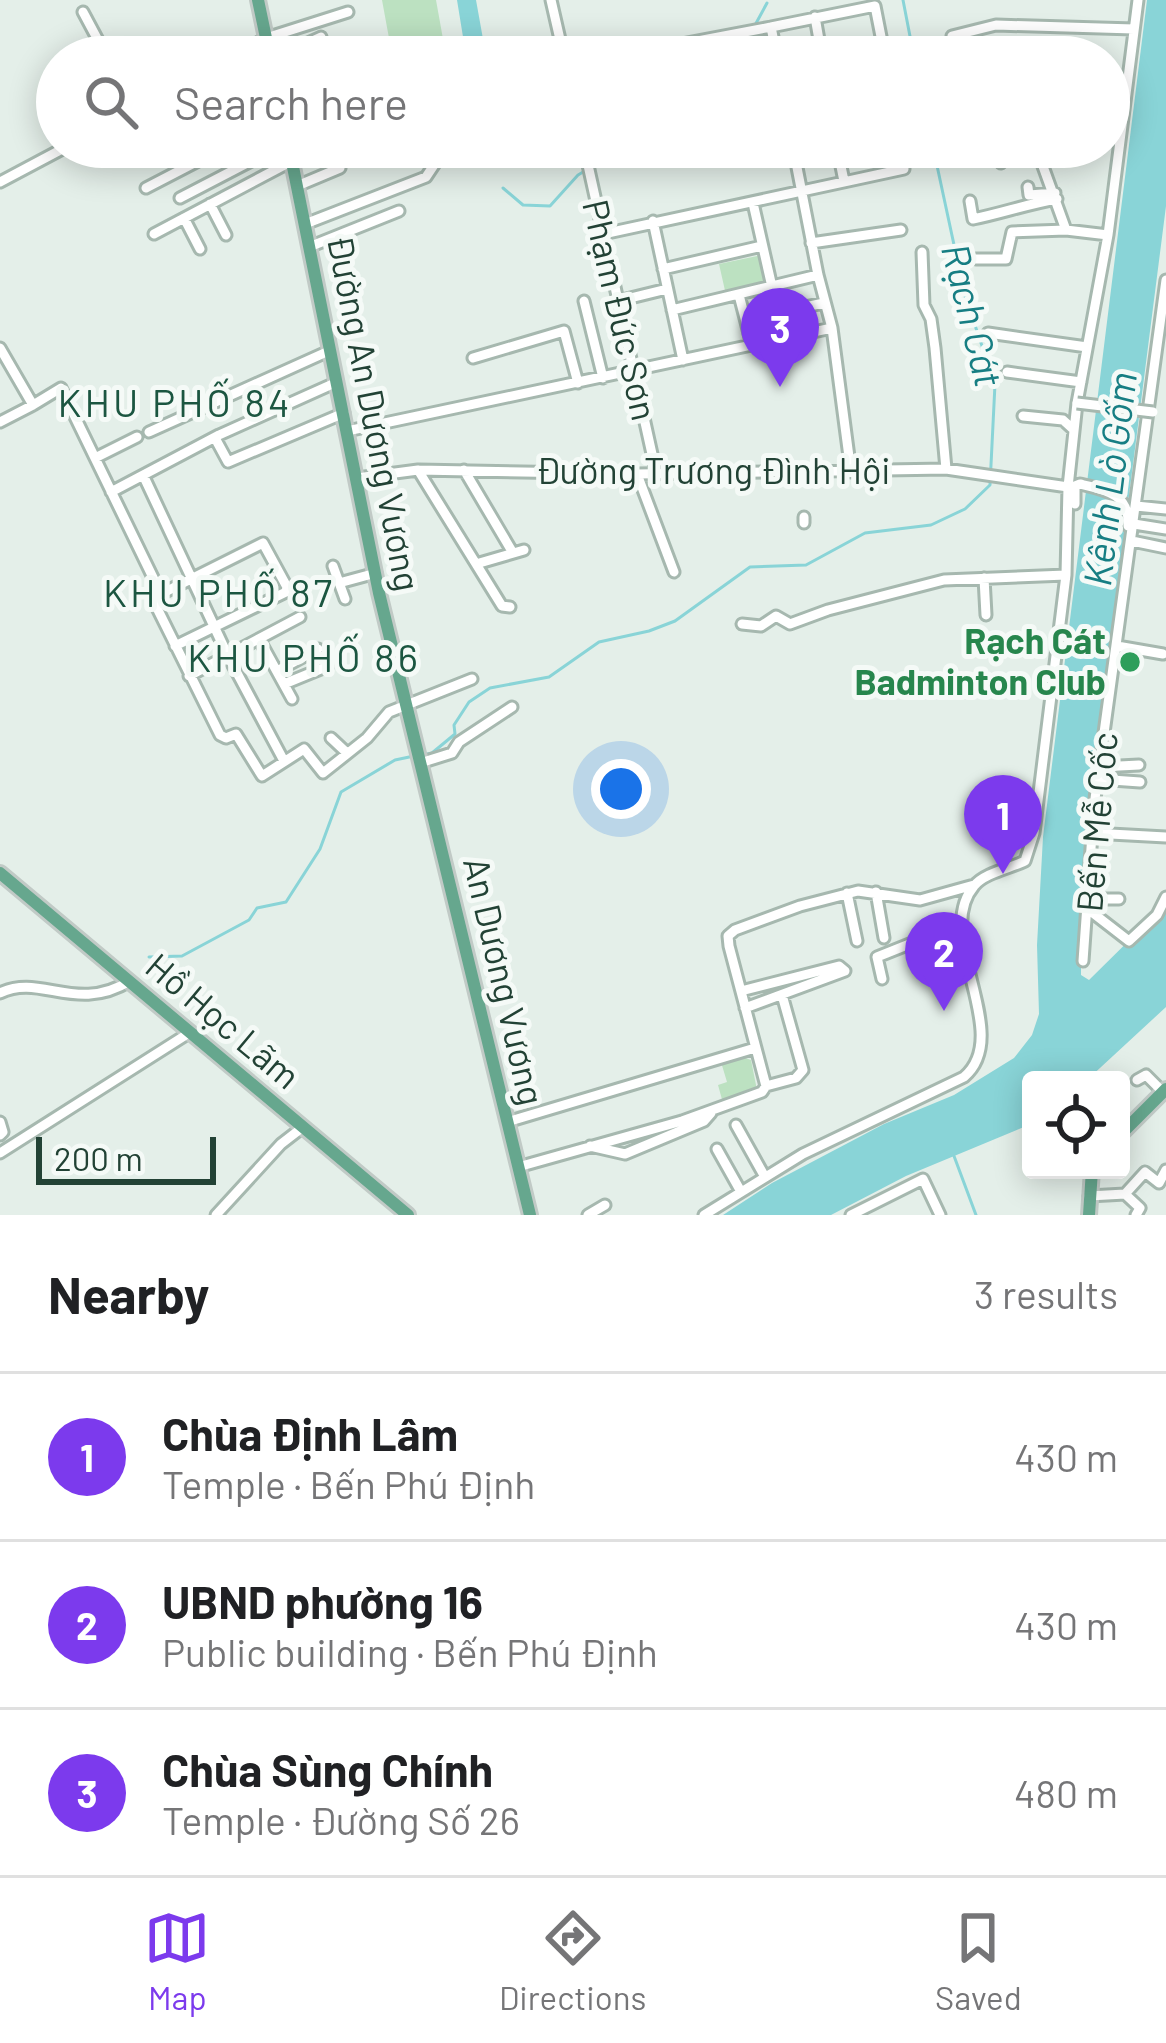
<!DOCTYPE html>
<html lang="en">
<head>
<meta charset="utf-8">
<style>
  body { margin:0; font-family:Barlow,sans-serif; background:#f2f2f2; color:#202124 }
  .controls { position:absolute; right:36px; bottom:36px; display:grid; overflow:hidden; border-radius:12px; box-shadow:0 6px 30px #0003 }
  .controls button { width:108px; height:108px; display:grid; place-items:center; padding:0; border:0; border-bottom:3px solid #e0e0e0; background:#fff; color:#202124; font:60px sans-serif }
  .scale { position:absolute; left:36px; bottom:30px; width:180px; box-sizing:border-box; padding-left:12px; border:6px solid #224235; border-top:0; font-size:33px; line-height:42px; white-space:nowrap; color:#224235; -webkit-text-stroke:9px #f5faf7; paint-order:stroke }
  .you { position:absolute; left:621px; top:789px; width:42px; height:42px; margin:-30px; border:9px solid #fff; border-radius:50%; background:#1a73e8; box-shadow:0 0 0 18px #1a73e833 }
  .badge { display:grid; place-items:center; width:78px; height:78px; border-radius:50%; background:#7c3aed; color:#fff; font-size:39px; font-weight:700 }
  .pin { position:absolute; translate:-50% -99px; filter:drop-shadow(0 3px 6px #0008) }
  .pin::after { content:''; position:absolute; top:63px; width:42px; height:36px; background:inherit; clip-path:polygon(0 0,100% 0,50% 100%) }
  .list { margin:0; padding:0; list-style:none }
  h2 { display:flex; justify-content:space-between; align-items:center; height:156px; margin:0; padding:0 48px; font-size:51px }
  h2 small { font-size:39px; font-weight:400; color:#757577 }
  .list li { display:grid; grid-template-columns:78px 1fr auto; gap:36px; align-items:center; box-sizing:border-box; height:168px; padding:0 48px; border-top:3px solid #e0e0e0 }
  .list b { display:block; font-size:45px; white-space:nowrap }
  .list p { margin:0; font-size:39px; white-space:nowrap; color:#757577 }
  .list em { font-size:39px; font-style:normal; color:#757577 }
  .icon { flex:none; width:66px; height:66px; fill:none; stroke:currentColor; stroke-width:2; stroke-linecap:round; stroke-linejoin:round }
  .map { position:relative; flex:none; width:1166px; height:1215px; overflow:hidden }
  .search { position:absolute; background:#fff; box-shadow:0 6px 30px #0003; left:36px; right:36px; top:36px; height:132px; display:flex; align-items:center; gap:30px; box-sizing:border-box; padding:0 42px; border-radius:66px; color:#757577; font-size:45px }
  .sheet { height:660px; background:#fff }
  nav { display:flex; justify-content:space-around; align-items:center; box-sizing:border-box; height:168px; border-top:3px solid #e0e0e0; background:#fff; font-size:33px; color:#757577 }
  nav a { display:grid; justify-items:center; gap:6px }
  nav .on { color:#7c3aed }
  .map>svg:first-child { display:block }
  .green { fill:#bce1c1 }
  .water { fill:#89d4d7 }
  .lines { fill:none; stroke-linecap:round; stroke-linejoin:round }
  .stream { stroke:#89d4d7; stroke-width:3 }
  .minor-casing { stroke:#a6b8af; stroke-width:15 }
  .major-casing { stroke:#c1cac6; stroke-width:18 }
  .minor { stroke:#fff; stroke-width:9 }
  .major { stroke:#66a78e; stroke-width:12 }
  .minor-bridge-casing { stroke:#a6b8af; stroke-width:15; stroke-linecap:butt }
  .minor-bridge { stroke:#fff; stroke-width:9 }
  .leisure-dot { fill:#2e9e5b; stroke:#f5faf7; stroke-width:4.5 }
  .labels { text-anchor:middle; stroke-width:10; stroke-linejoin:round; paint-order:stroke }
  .street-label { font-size:36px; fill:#224235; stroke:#f5faf7 }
  .leisure-label { font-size:36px; font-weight:bold; fill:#27864d; stroke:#f5faf7; text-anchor:end }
  .water-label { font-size:39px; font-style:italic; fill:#177e83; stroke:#f5faf7 }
  .neighbourhood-label { font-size:39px; letter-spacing:3px; fill:#1c5641; stroke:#f5faf7 }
</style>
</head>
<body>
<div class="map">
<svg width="1166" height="1215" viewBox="0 0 1166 1215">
  <rect width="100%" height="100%" fill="#e4efe9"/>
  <path class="green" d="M382 0H436L443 39 391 49Z
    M762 255 769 286 726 295 719 264Z
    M740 1056 751 1060 757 1090 723 1103 718 1085 727 1082 721 1062Z"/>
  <path class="water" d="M457 0H476L483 39 464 43Z
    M1147 0H1166V206L1086 832 1081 895V975L1089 980 1166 904V1007L1087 1080H1031V1122L1024 1127 906 1176 831 1215H723L772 1183 884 1124 954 1095 1014 1058 1032 1035 1039 1014 1037 945 1043 837Z"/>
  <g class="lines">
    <path class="stream" d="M903 0 914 57
      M754 27 767 3
      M750 36 756 57
      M503 188 523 205 550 206 578 175 600 162 646 147
      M423 755 432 753 455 734 454 725 469 702 490 688 549 677 599 642 649 631 675 621 750 567 806 565 865 533 931 525 965 509 990 485 995 384 965 296 933 147
      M149 957 182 956 249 920 257 908 286 902 320 849 341 792 395 760 414 756
      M954 1156 976 1215"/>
    <defs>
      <path id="minor" d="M551 0 564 57
        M83 12 107 57
        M815 17 822 57
        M952 36 996 25 1134 29
        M231 57 266 38 348 12
        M277 57 321 37
        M613 57 771 27
        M777 57 771 27 875 6 885 57
        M824 57 883 46
        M584 147 656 472
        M793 147 818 275 832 328 851 472
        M837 147 844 181
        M999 147 1001 163
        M1036 147 1066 230
        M133 157 152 147
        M0 182 66 147
        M297 186 340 168
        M1028 187 1029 195 1055 193
        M146 188 225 147
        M180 198 278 147
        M970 201 973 219C1003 213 1027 204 1057 199
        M753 203 772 287
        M210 204 226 235
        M184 218 200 249
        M653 221 683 360
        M305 224 426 177 446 147
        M154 234 292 161
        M603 234 904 169
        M811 243 901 230
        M309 247 399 211
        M922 252 924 305 931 319 935 348 946 469
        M976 259H1006L1012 232 1066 230 1108 235
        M663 269 762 246
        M739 295 752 345
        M584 301 603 378
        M618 301 667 289
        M672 310 818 275
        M747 319 824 303
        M988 333 1087 347
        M0 348 33 405 61 388 161 594
        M473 358 564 331 578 383
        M1007 372 1081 382
        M1023 416 1063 420 1074 430
        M0 422 33 405
        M347 431 832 328
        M149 432 331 350
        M215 438 228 462 344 413
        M95 458 137 437
        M418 470 502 606 510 607
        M464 470 513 553
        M637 474 674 572
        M144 477 228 656 284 761
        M357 478 418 470 637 474 946 469 1068 487
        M111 492 219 435 337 382
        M1075 504V486L1080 484C1106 490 1130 494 1128 526
        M1136 506 1166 509
        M804 517V523
        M1134 524 1166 529
        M1132 541 1166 548
        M476 564 524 550
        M333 566 345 599
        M984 578 986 615
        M339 583 376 573
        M161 594 155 604 220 735 226 738 236 734 262 776 304 749 323 773 367 738 389 712 472 679
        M161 594 263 543 287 587 286 592 175 646
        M742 624 761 626 776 616 790 624 828 610 944 580 1066 575
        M259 639 292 699
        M1117 646 1163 654
        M277 671 318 649
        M189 676 300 617
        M284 684 328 666
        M331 738 347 753
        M420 763 452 753 459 742 512 707
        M1100 767 1139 765
        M1098 779 1140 782
        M1092 833 1166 837
        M876 892 884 938
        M847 893 857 941
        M1089 899H1119
        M1089 910 1129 941 1157 915 1166 897
        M1083 961 1094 806 1166 280
        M882 979 877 957 932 935 965 932
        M741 991 839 966 845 971 745 1008
        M0 993C41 973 75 1014 130 981
        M1137 1080 1146 1075 1163 1092
        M766 1086 796 1078 803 1070 782 995
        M0 1122 3 1132 0 1135
        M507 1122 755 1048
        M736 1125 765 1177
        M590 1146 625 1154 704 1121 711 1113
        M717 1149 740 1190
        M0 1153 189 1033
        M518 1167 682 1121 762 1092 766 1086 729 946 728 936 735 930 800 906 858 891 920 900 974 885
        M1125 1194 1140 1208 1136 1215
        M1089 1196 1125 1194 1145 1172 1159 1183 1166 1170
        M216 1215 281 1144 303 1127
        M588 1215 605 1205
        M704 1215 803 1154 964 1077C1015 1034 932 935 974 886 984 873 1011 868 1025 861L1034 833 1066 575 1068 487 1077 403 1108 235 1138 0
        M851 1215 923 1179 940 1215"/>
      <path id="major" d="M258 0 270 57
        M289 147 379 593 530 1215
        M0 873 408 1215
        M1121 1134 1166 1089
        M1089 1215 1092 1170"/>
    </defs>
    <use href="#minor" class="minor-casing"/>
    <use href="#major" class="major-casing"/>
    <use href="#minor" class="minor"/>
    <use href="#major" class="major"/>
    <defs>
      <path id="minor-bridge" d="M1077 403 1153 412"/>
    </defs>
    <use href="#minor-bridge" class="minor-bridge-casing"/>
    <use href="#minor-bridge" class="minor-bridge"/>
  </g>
  <circle class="leisure-dot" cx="1130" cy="662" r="12"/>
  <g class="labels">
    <g class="street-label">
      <text transform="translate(620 310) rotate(77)" y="13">Phạm Đức Sơn</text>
      <text transform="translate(374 413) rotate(79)" y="13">Đường An Dương Vương</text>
      <text x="713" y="484">Đường Trương Đình Hội</text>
      <text transform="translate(1097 822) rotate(-85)" y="13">Bến Mễ Cốc</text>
      <text transform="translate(504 981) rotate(77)" y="13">An Dương Vương</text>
      <text transform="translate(223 1021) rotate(40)" y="13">Hồ Học Lãm</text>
    </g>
    <g class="leisure-label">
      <text x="1106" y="654">Rạch Cát<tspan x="1106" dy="41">Badminton Club</tspan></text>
    </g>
    <g class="water-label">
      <text transform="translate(972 315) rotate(76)" y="14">Rạch Cát</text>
      <text transform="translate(1110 479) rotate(-83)" y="14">Kênh Lò Gốm</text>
    </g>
    <g class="neighbourhood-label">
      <text x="175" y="417">KHU PHỐ 84</text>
      <text x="219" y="607">KHU PHỐ 87</text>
      <text x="304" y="672">KHU PHỐ 86</text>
    </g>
  </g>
</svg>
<div class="controls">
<button><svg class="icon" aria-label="locate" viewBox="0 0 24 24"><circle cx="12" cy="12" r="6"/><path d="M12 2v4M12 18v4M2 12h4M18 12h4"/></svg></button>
</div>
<div class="scale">200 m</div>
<div class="you"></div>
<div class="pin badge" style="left:1003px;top:874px">1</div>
<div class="pin badge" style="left:944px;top:1011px">2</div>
<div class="pin badge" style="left:780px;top:387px">3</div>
<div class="search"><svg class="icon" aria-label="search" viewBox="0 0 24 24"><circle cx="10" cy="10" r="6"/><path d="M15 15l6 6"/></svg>Search here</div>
</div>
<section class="sheet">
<h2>Nearby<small>3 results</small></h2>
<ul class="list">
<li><span class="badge">1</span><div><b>Chùa Định Lâm</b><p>Temple · Bến Phú Định</p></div><em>430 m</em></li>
<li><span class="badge">2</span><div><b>UBND phường 16</b><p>Public building · Bến Phú Định</p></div><em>430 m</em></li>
<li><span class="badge">3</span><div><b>Chùa Sùng Chính</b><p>Temple · Đường Số 26</p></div><em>480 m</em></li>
</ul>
</section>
<nav>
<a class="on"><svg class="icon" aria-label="map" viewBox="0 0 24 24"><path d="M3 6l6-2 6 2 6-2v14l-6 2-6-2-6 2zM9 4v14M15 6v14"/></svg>Map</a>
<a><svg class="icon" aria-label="directions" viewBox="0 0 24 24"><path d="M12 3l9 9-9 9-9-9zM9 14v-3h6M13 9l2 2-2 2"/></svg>Directions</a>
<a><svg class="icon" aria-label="saved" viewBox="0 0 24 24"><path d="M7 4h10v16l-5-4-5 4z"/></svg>Saved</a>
</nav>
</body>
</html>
